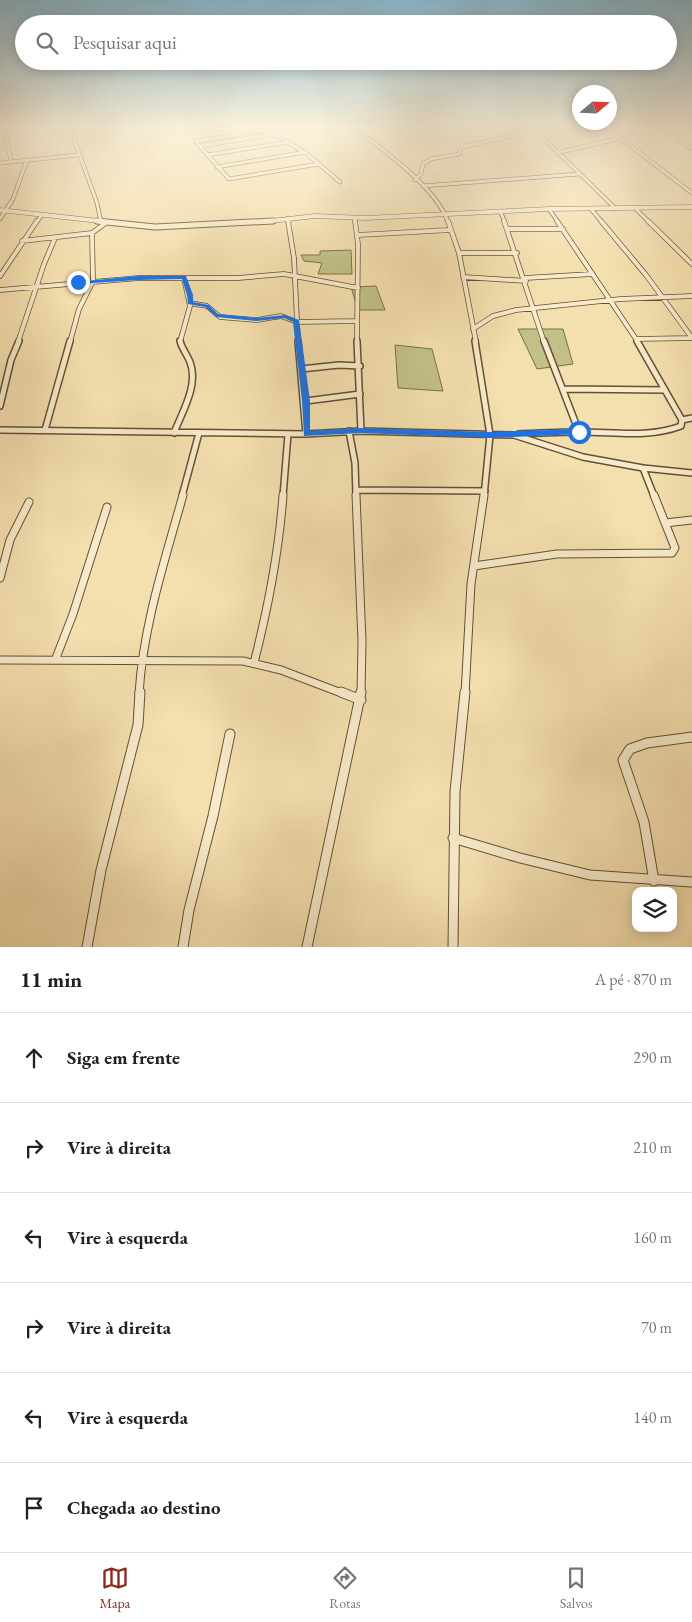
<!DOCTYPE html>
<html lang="pt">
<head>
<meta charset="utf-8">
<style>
  body { margin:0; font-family:"EB Garamond",serif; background:#f6f6f6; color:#202124 }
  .controls { position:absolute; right:15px; bottom:15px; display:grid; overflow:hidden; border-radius:10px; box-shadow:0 2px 12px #0003 }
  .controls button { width:45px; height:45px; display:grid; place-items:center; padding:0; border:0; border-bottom:1px solid #e0e0e0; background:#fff; color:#202124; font:25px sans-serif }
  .compass { position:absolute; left:572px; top:85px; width:45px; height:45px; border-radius:50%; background:#fff; box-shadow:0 2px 12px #0003; rotate:71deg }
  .stop { position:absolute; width:15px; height:15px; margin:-11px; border:4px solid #1a73e8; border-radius:50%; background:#fff }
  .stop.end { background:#1a73e8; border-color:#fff; box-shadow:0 1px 5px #0008 }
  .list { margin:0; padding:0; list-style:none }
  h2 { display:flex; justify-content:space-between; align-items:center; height:65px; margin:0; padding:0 20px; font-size:21px }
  h2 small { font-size:16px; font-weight:400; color:#757577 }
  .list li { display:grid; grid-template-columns:32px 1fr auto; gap:15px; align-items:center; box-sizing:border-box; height:90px; padding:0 20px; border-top:1px solid #e0e0e0 }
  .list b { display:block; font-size:19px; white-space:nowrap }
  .list em { font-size:16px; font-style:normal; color:#757577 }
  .icon { flex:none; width:28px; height:28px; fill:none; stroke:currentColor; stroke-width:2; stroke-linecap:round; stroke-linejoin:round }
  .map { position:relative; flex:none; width:692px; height:947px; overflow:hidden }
  .search { position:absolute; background:#fff; box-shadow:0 2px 12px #0003; left:15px; right:15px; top:15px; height:55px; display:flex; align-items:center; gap:12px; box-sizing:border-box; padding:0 18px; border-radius:28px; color:#757577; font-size:19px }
  .sheet { height:605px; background:#fff }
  nav { display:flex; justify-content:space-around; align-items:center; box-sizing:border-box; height:70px; border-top:1px solid #e0e0e0; background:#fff; font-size:14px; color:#757577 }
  nav a { display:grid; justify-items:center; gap:2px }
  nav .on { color:#8f2418 }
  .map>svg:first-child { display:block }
  .green { fill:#c1c086; stroke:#7a7048 }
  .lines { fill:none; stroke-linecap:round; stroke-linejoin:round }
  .minor-far4-casing { stroke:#635034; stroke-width:4.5 }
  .minor-far3-casing { stroke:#635034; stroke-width:5.5 }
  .minor-far2-casing { stroke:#635034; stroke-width:8 }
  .minor-far1-casing { stroke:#635034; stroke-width:9 }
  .minor-casing { stroke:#635034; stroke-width:11 }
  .tertiary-far1-casing { stroke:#635034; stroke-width:5 }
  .tertiary-casing { stroke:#635034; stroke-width:7 }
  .minor-far4 { stroke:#f8eaca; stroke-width:3 }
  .minor-far3 { stroke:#f8eaca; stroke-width:4 }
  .minor-far2 { stroke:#f8eaca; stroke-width:5 }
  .minor-far1 { stroke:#f8eaca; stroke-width:7 }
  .minor { stroke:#f8eaca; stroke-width:9 }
  .tertiary-far1 { stroke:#f8eaca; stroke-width:4 }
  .tertiary { stroke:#f8eaca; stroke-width:5 }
  .route { fill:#1a73e8 }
</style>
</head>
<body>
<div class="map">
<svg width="692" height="947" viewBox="0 0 692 947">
  <rect width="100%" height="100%" fill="#f4dfae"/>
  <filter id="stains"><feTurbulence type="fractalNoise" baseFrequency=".004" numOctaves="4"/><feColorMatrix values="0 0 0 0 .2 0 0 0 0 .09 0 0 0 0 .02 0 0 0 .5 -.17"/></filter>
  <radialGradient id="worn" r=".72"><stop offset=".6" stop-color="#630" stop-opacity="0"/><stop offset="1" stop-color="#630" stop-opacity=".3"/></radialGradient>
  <path class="green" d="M351 250 352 274H318L322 263 304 261 301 255H320V251Z
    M376 286 385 310H358L351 287Z
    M518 329H563L573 364 537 369Z
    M395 345 432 349 443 391 398 388Z"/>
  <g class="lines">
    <defs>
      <path id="minor-far4" d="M4 128 11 161
        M70 128 97 203 101 222
        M264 128 307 154 340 182
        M355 128C384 151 436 187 448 222
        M607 128 692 193
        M662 128 692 149
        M534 129 616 209
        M191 132 222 128
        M196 141 269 130
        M197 143 229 179 319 164
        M200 146 292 131 289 128
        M557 153 620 138
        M207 155 288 142
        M0 163 78 155
        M217 167 305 152
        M415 180 421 174 423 164 431 159 459 154 461 148 466 146 549 128
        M423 186 579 174
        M549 209 558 222
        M591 209 602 222
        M636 209 649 222
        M500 211 505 222
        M288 218 289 222
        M355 218V222
        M0 219 13 199 27 160
        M37 222 41 216"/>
      <path id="minor-far3" d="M288 221 294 258 298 342
        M355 221 358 244 357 342
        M448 221 459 253 476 342
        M504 221 544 342
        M557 221 638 342
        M601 221 646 275 692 338
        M648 221 692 264
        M508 229H563
        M358 235 449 230
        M22 241 92 233 107 222
        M459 253H517
        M0 276 37 221
        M463 277 526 281
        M525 278 592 274
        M0 290 139 278H238L284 274 358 288
        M190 303 207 306 220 317 257 320 281 316 297 322 357 321
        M473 329 493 316 516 310 621 299 692 296
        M636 339 692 338
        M18 342 44 264 55 238
        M70 342 79 309 93 281 92 233
        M180 342 190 306 184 278"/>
      <path id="minor-far2" d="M298 341 306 434
        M357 341 361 431
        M475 341 490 435 484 496
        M544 341 579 432
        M637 341 682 420
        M301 369 339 365 360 366
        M564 389 665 390
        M306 401 360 394
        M0 406 11 360 19 341
        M0 430 306 434 361 431 514 435 583 457 643 468 692 473
        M45 430 70 341
        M349 431 355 463 356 496
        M174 433C182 412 199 385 190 362 187 354 182 349 180 341
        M519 434C540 433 560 432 581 432 615 432 649 438 681 426L682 420 692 418
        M643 468 654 496
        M356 490 485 491
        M182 496 199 433
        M283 496 288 434"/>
      <path id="minor-far1" d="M356 495 362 641 361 694
        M665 523 692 520
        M474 566 557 554 672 553 675 548 654 495
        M0 578 10 540 29 502
        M56 658 73 614 107 507
        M0 660 243 661 281 670 344 694
        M254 663C268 608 279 552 283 495
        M139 694C143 626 165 560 183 495
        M465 694 471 584 484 495"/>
      <path id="minor" d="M341 692 361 700
        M453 838 520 858 590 875 692 882
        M654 881 644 822 623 760 630 749 647 743 692 737
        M87 947 101 870 138 725 140 692
        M183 947 189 910 213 816 230 734
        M307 947 361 692
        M453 947 455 792 465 692"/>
      <path id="tertiary-far1" d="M0 210 108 222
        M262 222 315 216 365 218 549 209 692 207"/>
      <path id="tertiary" d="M97 221 155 227 273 221"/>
    </defs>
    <use href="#minor-far4" class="minor-far4-casing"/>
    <use href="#minor-far3" class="minor-far3-casing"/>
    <use href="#minor-far2" class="minor-far2-casing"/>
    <use href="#minor-far1" class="minor-far1-casing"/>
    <use href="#minor" class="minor-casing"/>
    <use href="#tertiary-far1" class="tertiary-far1-casing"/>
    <use href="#tertiary" class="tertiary-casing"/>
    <use href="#minor-far4" class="minor-far4"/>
    <use href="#minor-far3" class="minor-far3"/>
    <use href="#minor-far2" class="minor-far2"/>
    <use href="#minor-far1" class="minor-far1"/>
    <use href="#minor" class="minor"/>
    <use href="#tertiary-far1" class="tertiary-far1"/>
    <use href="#tertiary" class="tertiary"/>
  </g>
  <linearGradient id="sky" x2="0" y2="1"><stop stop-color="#89b8cf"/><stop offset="0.49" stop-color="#faf1db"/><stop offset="1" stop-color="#faf1db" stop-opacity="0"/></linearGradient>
  <rect width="692" height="260" fill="url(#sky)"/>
  <path class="route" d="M138 276H186L193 295V302L209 305 218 314 257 318 285 315 299 320 310 401V431L361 428 490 432 579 429 583 432 579 434 490 438 361 433 304 436 302 401 293 322 284 318 257 321 216 317 205 307 188 304 187 295 182 279 138 280 78 284 75 282Z"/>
  <rect width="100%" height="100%" filter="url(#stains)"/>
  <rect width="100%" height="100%" fill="url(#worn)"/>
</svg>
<div class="controls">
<button><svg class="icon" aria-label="layers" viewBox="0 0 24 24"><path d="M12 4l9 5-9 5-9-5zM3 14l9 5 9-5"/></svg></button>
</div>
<svg class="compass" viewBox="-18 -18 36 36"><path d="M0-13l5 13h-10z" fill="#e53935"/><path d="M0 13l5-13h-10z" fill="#757577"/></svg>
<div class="stop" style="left:579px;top:432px"></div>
<div class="stop end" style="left:78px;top:282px"></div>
<div class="search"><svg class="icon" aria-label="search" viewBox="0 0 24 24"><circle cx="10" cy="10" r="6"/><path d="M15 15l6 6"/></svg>Pesquisar aqui</div>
</div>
<section class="sheet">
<h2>11 min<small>A pé · 870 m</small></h2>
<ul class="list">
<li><svg class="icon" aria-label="ahead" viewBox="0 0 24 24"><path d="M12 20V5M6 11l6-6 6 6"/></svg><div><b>Siga em frente</b></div><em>290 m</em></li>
<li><svg class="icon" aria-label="right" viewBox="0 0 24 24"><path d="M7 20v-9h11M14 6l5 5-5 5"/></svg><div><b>Vire à direita</b></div><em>210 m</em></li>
<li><svg class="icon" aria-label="left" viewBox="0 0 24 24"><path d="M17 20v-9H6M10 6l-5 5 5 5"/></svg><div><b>Vire à esquerda</b></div><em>160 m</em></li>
<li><svg class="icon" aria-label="right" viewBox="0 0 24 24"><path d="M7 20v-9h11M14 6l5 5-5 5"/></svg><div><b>Vire à direita</b></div><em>70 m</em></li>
<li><svg class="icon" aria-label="left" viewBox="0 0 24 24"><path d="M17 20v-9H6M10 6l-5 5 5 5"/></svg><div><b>Vire à esquerda</b></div><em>140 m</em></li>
<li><svg class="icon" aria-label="arrive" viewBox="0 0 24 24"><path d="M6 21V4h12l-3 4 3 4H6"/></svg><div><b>Chegada ao destino</b></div></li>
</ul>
</section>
<nav>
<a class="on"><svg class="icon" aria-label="map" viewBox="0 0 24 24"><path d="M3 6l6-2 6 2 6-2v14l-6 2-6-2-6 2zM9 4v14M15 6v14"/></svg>Mapa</a>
<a><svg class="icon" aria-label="directions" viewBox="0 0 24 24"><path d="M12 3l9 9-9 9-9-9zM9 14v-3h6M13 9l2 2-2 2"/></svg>Rotas</a>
<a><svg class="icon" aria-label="saved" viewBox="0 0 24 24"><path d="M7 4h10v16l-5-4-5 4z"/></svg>Salvos</a>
</nav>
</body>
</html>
